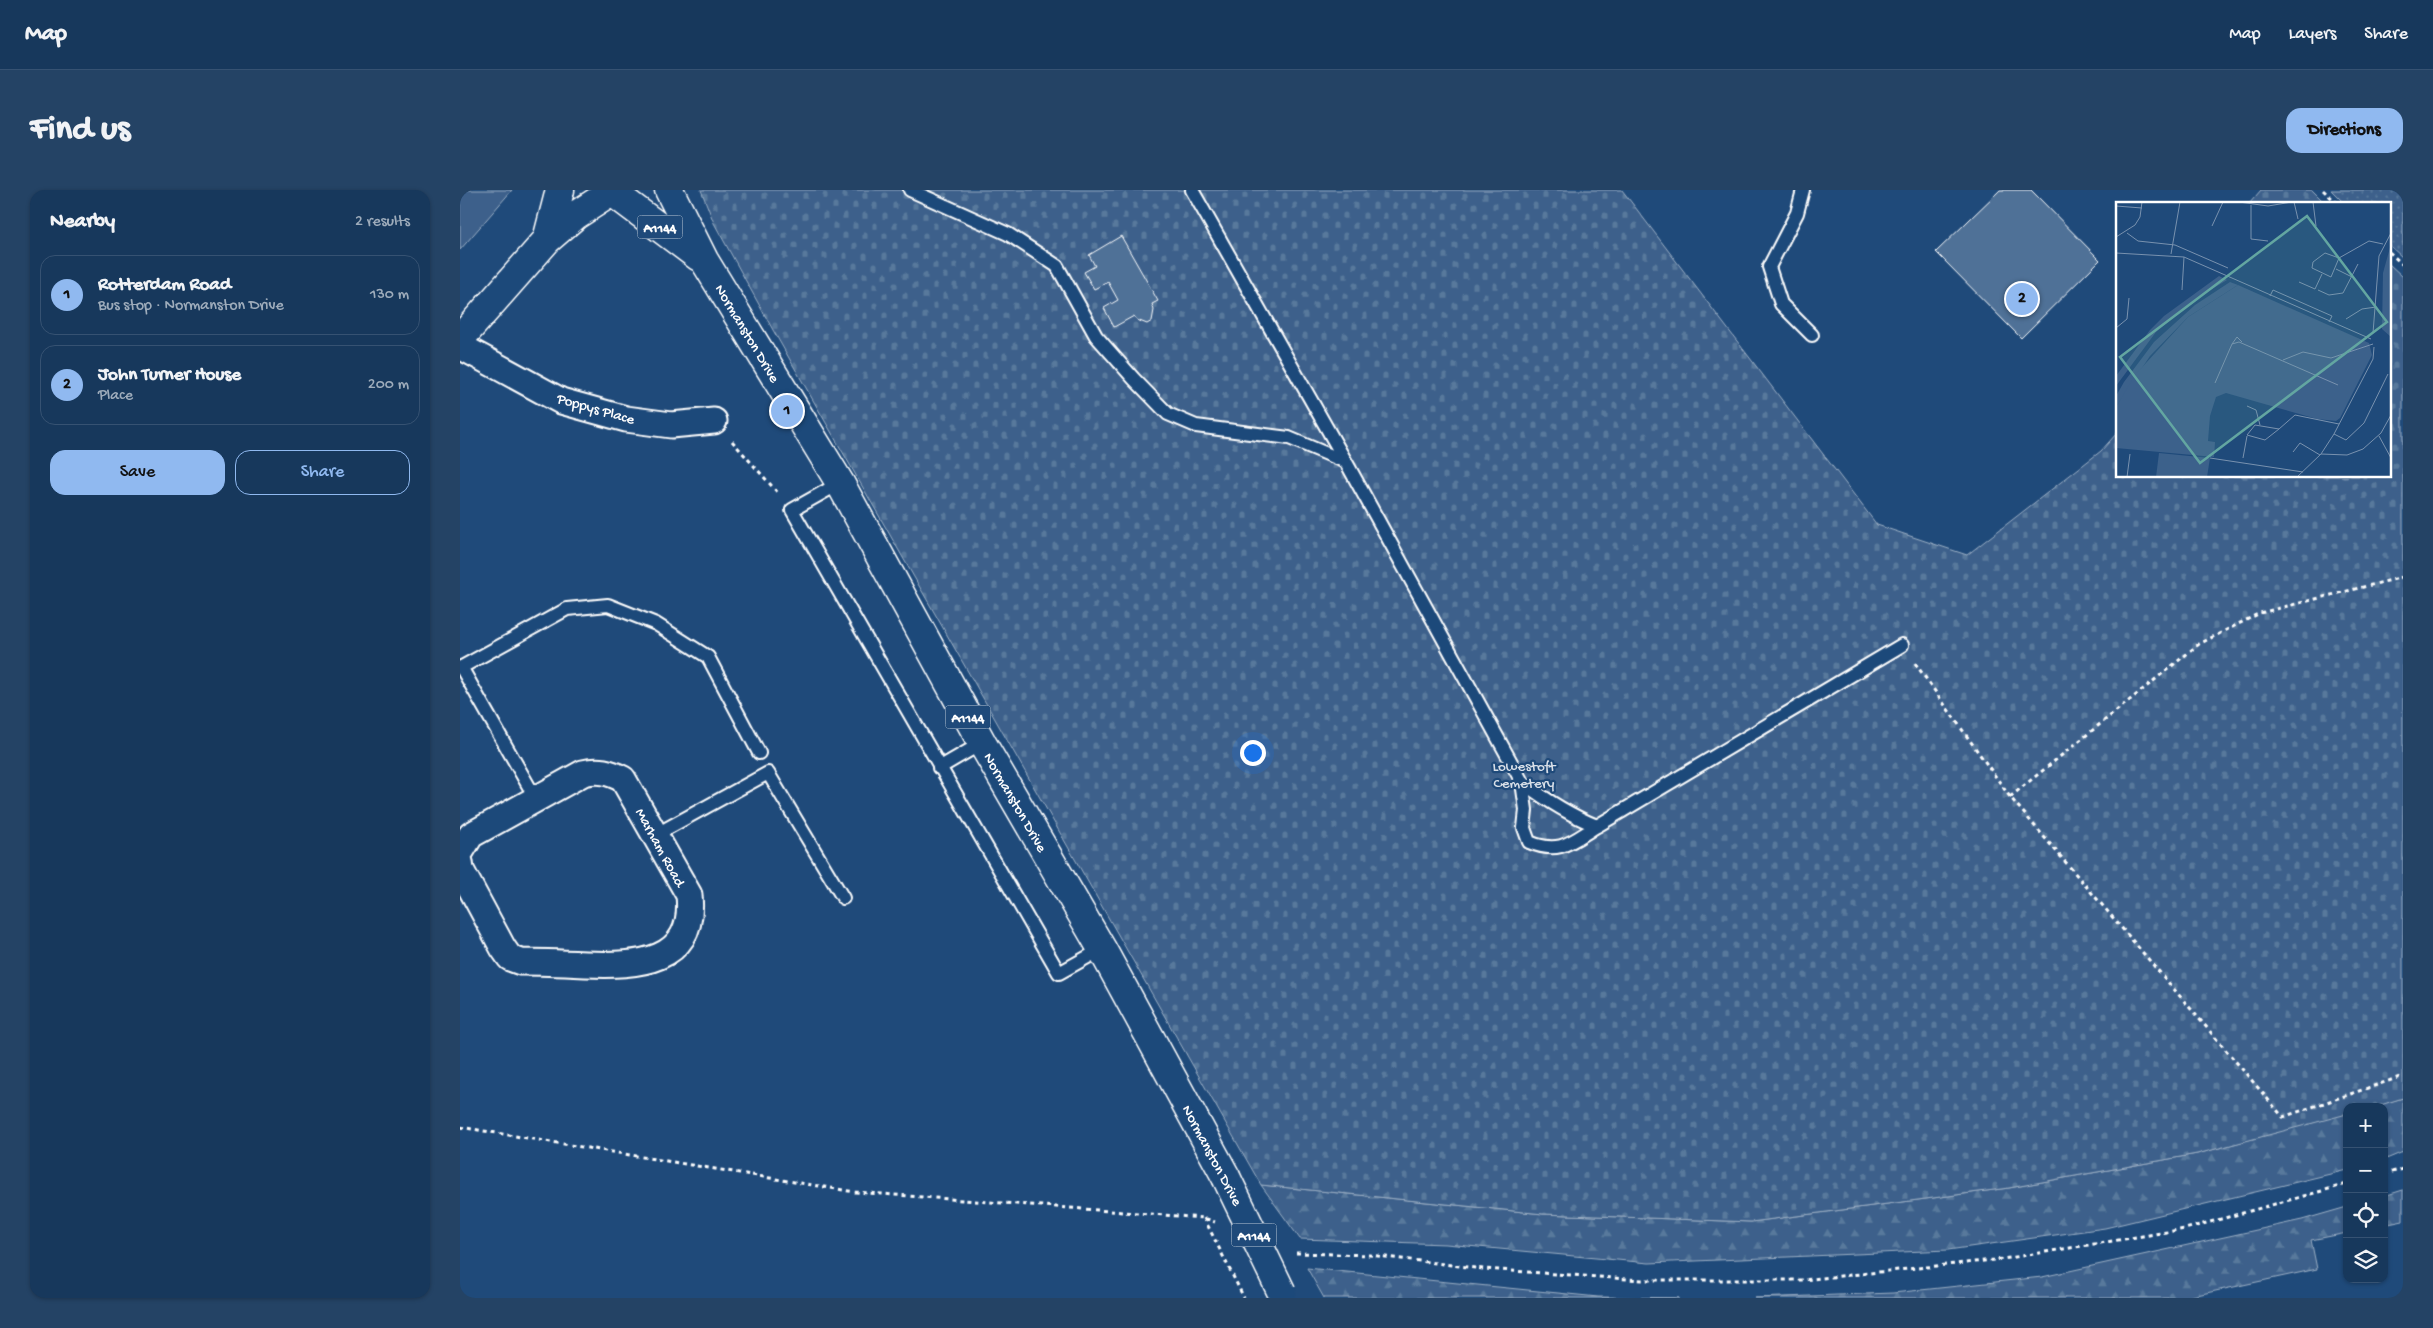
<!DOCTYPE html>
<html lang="en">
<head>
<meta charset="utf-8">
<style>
  body { margin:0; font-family:"Gochi Hand",sans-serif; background:#244365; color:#f1f3f6 }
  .controls { position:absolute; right:15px; bottom:15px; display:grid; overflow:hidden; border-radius:10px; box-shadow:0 1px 4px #0004 }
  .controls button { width:45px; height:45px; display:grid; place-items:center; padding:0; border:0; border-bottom:1px solid #365272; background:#17385c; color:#f1f3f6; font:25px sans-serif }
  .you { position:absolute; left:792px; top:562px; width:18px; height:18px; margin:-12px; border:4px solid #fff; border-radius:50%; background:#1a73e8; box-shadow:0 0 0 8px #1a73e833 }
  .badge { display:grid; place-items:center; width:32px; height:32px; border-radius:50%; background:#90b9f0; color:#111; font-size:16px; font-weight:700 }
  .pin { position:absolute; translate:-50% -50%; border:2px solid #fff; box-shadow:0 1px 5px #0006 }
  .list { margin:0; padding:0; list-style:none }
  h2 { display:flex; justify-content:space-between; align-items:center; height:65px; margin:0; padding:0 20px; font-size:21px }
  h2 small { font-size:16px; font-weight:400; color:#9eacbb }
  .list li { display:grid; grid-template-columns:32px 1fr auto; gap:15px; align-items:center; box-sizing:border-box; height:80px; margin:0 10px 10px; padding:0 10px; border:1px solid #365272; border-radius:15px }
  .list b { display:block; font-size:19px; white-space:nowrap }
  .list p { margin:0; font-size:16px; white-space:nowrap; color:#9eacbb }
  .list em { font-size:16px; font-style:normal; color:#9eacbb }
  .actions { display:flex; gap:10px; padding:15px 20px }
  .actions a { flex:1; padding:11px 0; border:1px solid #90b9f0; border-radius:15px; text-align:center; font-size:18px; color:#90b9f0 }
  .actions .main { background:#90b9f0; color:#111 }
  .icon { flex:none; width:28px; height:28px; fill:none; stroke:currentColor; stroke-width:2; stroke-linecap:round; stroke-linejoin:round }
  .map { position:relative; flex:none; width:1943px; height:1108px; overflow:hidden; border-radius:15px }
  header { display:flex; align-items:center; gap:30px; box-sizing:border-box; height:70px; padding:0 25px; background:#17385c; border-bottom:1px solid #365272 }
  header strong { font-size:24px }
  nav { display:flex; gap:28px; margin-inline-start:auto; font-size:18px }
  .intro { display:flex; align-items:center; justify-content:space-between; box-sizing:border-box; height:120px; padding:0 30px }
  h1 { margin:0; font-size:35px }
  .button { padding:12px 22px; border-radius:15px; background:#90b9f0; color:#111; font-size:18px; font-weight:700 }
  main { display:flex; gap:30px; padding:0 30px }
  aside { flex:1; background:#17385c; border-radius:15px; box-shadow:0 1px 4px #0004 }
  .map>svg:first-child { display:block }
  .grass { fill:url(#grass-dots); stroke:#9eb0c5 }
  .forest { fill:url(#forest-firs); stroke:#9eb0c5 }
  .cemetery { fill:url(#cemetery-stones); stroke:#9eb0c5 }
  .garden { fill:#3c618b; stroke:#9eb0c5 }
  .building { fill:#507197; stroke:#fff }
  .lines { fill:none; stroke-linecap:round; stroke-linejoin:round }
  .service-casing { stroke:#fff; stroke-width:16 }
  .minor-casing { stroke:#fff; stroke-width:29 }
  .tertiary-casing { stroke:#fff; stroke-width:31 }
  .primary-casing { stroke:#fff; stroke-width:31 }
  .path { stroke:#fff; stroke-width:3; stroke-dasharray:4 4; stroke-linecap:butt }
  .service { stroke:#1f4a7a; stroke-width:12 }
  .minor { stroke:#1f4a7a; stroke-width:25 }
  .tertiary { stroke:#1f4a7a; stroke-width:28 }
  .primary { stroke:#1f4a7a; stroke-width:28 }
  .primary-bridge-casing { stroke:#fff; stroke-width:31; stroke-linecap:butt }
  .primary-bridge { stroke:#1f4a7a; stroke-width:28 }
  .labels { text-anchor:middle; stroke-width:4.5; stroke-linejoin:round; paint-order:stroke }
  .shield { fill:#1f4a7a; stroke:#bcc9d7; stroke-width:1 }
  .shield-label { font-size:14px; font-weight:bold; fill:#fff }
  .street-label { font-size:15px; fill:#fff; stroke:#1f4a7a }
  .park-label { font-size:15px; fill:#d8dfe8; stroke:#1f4a7a }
  .inset-road { fill:none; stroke:#7992af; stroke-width:1 }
  .view { fill:#63a6a1; fill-opacity:0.15; stroke:#63a6a1; stroke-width:2.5 }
  .inset-edge { fill:none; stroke:#fff; stroke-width:2.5 }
</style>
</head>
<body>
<header>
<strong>Map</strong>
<nav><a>Map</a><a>Layers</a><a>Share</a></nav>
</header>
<div class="intro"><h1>Find us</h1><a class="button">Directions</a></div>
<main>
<aside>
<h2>Nearby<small>2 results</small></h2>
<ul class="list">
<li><span class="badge">1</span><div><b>Rotterdam Road</b><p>Bus stop · Normanston Drive</p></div><em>130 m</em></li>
<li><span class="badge">2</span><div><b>John Turner House</b><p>Place</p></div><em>200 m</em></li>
</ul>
<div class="actions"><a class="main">Save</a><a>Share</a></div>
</aside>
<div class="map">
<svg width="1943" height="1108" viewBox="0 0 1943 1108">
  <defs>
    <pattern id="grass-dots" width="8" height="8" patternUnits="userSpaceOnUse" patternTransform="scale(1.25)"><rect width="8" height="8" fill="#3c618b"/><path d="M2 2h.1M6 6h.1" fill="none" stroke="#59799c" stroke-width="1.8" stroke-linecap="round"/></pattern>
    <pattern id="forest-firs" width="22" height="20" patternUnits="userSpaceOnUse" patternTransform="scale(1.25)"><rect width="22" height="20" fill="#3c618b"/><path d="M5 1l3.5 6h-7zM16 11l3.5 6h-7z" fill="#59799c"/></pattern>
    <pattern id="cemetery-stones" width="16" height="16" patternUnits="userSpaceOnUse" patternTransform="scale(1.25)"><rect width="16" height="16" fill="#3c618b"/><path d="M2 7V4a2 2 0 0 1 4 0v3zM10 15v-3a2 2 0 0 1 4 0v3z" fill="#59799c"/></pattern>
  </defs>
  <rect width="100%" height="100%" fill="#1f4a7a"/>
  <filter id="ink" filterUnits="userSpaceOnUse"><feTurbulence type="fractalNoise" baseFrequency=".02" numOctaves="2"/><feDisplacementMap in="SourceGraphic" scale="10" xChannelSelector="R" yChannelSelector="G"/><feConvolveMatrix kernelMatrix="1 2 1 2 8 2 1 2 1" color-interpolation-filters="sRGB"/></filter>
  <g filter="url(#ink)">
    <path class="grass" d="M1871 0H1943V68L1929 55V14H1885Z"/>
    <path class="forest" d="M1943 908V962L1924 970V917H1911Z
      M1887 923V980L1645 1038 1488 1060 1189 1073 986 1054 840 1049 801 995 1083 1024 1291 1032 1549 998 1737 964Z
      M1943 1000V1031L1924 1035V1006Z
      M1887 1017V1043L1851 1050 1857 1079 1723 1108H1295L1433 1103 1582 1087 1842 1030Z
      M847 1078 1138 1107 1219 1108H864Z"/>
    <path class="cemetery" d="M241 0H1162L1417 335 1507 365 1641 261 1657 243V286H1929V74L1943 87V908L1914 917H1887V924L1737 964 1549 998 1291 1032 1083 1024 801 995 313 140 254 33Z
      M1801 0H1852L1866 14H1789Z"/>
    <path class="garden" d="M0 0H52L0 60Z"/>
    <path class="building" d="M1540 0H1571L1640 70 1561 148 1476 62Z
      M661 46 698 111 692 114 694 120 692 131 687 134 677 130 674 126 654 137 644 118 658 110 648 92 634 99 624 82 635 76 629 65Z"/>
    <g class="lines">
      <defs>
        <path id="service" d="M450 0 548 44 597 76 636 146 674 189 708 224 736 236 829 248 886 272
          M732 0 886 272 1062 592C1086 610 1109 625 1137 636L1442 455
          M1343 0 1337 23 1309 77 1321 114 1352 145
          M380 293 332 320 599 783 642 759
          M1 477 76 609
          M0 478 107 419 148 415 196 434 248 467 299 563
          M479 578 522 553
          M1062 592 1066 620 1064 638 1069 652C1100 665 1111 652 1137 636
          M195 645 308 583 383 708"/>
        <path id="minor" d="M0 156 101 211 166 229 211 235 254 231
          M0 663 11 645 123 583C139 579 149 582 163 589L229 705C236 774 177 776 125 774 104 773 82 772 61 772L50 768 43 758 1 680 0 672"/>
        <path id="tertiary" d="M87 50 100 0
          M0 149 87 50 116 25 147 5"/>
        <path id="primary" d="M209 0 244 70 380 293 522 553 642 759 766 987
          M155 4 239 67"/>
      </defs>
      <use href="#service" class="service-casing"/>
      <use href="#minor" class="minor-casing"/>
      <use href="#tertiary" class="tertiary-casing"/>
      <use href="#primary" class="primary-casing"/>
      <path class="path" d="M1863 0 1878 14
        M1929 62 1943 75
        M272 251 319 304
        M1455 473 1550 607 1823 927 1943 886
        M1550 607 1739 454 1800 423 1943 387
        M0 937 395 1002 744 1028 755 1032
        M1924 984 1943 979
        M744 1028 784 1108
        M836 1063 910 1065 1024 1079 1182 1090H1343L1543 1069 1725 1039 1887 994"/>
      <use href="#service" class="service"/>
      <use href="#minor" class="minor"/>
      <use href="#tertiary" class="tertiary"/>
      <use href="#primary" class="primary"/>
      <defs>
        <path id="primary-bridge" d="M766 987 822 1103"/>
      </defs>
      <use href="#primary-bridge" class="primary-bridge-casing"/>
      <use href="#primary-bridge" class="primary-bridge"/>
    </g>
  </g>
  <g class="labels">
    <g class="shield">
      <rect x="177.5" y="25.5" width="45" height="23" rx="4"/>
      <rect x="485.5" y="515.5" width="45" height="23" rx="4"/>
      <rect x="771.5" y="1033.5" width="45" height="23" rx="4"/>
    </g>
    <g class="shield-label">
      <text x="200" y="42">A1144</text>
      <text x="508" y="532">A1144</text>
      <text x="794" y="1050">A1144</text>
    </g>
    <g class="street-label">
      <text transform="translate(288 143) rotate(59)" y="5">Normanston Drive</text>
      <text transform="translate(136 218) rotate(16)" y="5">Poppys Place</text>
      <text transform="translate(556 612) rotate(60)" y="5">Normanston Drive</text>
      <text transform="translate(201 657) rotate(61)" y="5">Marham Road</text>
      <text transform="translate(753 965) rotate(62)" y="5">Normanston Drive</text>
    </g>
    <g class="park-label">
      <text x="1064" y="580">Lowestoft<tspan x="1064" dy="17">Cemetery</tspan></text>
    </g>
  </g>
  <g transform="translate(1656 12)">
    <rect width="275" height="275" fill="#1f4a7a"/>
    <path d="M43 251 94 256 91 275H40Z" fill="#3c618b"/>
    <path d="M103 74 111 78 81 96 40 130 0 184V174L34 128 48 114ZM114 80 122 83 72 115 34 154 0 205V194L8 180 38 140 79 103Z" fill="#3c618b"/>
    <path d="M122 83 253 141 256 153 224 216 220 219 201 217 110 191 100 195 94 214 92 239 99 240 98 255 0 246V205L19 173 72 115Z" fill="#3c618b"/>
    <path d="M275 42V135L266 127 267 71Z" fill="#3c618b"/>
    <path class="inset-road" d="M123 0 152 4 176 0M178 0 182 17M197 0 200 24M135 3V37L152 39M0 4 26 6M96 24 107 0M11 31 22 39 59 43 112 66M0 35 19 23 24 15 26 0M0 51 68 55 255 137M55 52 64 0M223 56 209 51 197 60 196 66 215 75 223 56 253 39 267 42M220 67 236 75M183 80 199 87 206 72M66 88 68 55M202 88 213 93 227 91 242 62M154 94 157 88 216 114 213 120M230 117 246 107 260 105M0 126 11 117 13 96M257 131 263 54 275 31M116 142 121 135 126 140M167 158 187 150 215 156 257 142M99 181 116 142 123 140 222 183M131 204 140 208 144 223M163 227 139 223 131 233 149 238 163 227 179 213 223 222M218 232 230 238 248 221 272 172M263 234 275 256M177 250 184 241 204 253M205 252 231 253 247 247 265 231 275 213M94 256 187 270M127 256 131 234M11 275 14 252M181 275 205 252 218 232 257 157 258 145"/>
    <path class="view" d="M191 14 271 120 84 261 4 155Z"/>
    <rect width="275" height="275" class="inset-edge"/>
  </g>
</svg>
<div class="controls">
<button>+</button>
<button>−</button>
<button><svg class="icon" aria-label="locate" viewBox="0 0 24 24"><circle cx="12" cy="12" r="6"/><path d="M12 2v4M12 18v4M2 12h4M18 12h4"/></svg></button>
<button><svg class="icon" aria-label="layers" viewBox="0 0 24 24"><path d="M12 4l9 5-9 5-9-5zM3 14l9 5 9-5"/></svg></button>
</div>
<div class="you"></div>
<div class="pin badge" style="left:327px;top:221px">1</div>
<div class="pin badge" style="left:1562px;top:109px">2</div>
</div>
</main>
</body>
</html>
